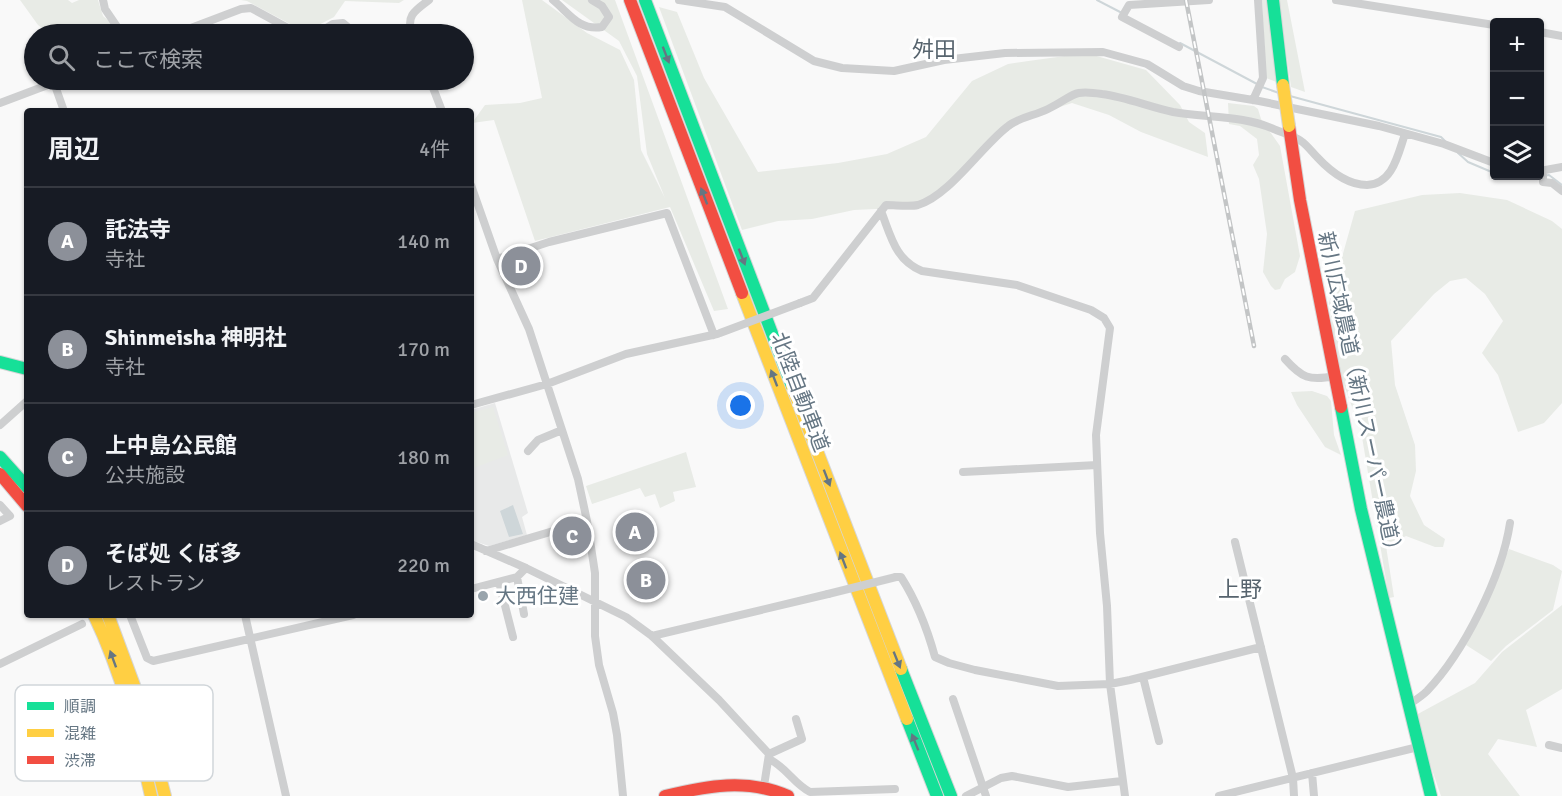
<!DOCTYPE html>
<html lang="ja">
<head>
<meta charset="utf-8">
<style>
  body { margin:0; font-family:Signika,"Noto Sans JP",sans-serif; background:#20242c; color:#f1f3f6 }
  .controls { position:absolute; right:18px; top:18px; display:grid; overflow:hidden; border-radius:6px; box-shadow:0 2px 4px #0004 }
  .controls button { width:54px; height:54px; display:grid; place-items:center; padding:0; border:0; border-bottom:2px solid #363941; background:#171b24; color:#f1f3f6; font:30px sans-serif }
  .you { position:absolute; left:741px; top:406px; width:21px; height:21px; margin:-15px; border:4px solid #fff; border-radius:50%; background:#1a73e8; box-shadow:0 0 0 9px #1a73e833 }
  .badge { display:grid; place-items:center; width:39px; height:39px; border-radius:50%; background:#8c9099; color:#fff; font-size:20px; font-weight:700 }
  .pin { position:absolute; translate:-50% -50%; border:3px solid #fff; box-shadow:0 2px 6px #0006 }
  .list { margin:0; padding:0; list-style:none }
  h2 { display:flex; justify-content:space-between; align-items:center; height:78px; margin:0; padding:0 24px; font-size:26px }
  h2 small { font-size:20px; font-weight:400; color:#9ea1a6 }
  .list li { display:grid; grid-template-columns:39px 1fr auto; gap:18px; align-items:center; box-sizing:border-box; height:108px; padding:0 24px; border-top:2px solid #363941 }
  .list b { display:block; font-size:22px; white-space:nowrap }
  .list p { margin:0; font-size:20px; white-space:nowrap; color:#9ea1a6 }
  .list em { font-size:20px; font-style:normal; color:#9ea1a6 }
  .icon { flex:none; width:33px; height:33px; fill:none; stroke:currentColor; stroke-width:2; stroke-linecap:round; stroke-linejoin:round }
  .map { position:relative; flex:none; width:1562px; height:796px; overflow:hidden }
  .search { position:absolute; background:#171b24; box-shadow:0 2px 4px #0004; left:24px; top:24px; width:450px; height:66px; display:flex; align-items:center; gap:15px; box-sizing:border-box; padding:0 21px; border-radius:33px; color:#9ea1a6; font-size:22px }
  .panel { position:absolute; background:#171b24; box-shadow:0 2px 4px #0004; left:24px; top:108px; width:450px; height:510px; border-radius:6px }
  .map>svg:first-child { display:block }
  .built { fill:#e8e9e9 }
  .green { fill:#e8ebe6 }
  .water { fill:#ced6d9 }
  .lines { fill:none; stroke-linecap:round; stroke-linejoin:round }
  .stream { stroke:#ced6d9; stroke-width:2 }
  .fast-casing { stroke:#d5d6d7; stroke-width:14 }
  .slow-casing { stroke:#d5d6d7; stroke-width:14 }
  .jam-casing { stroke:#d5d6d7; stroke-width:14 }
  .street { stroke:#cecfd0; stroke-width:8 }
  .fast { stroke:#16e098; stroke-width:12 }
  .slow { stroke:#ffcf43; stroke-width:12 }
  .jam { stroke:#f24e42; stroke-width:12 }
  .rail-casing { stroke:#c3c5c6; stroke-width:4.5 }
  .rail { stroke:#fff; stroke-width:2; stroke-dasharray:7; stroke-linecap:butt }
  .slow-bridge-casing { stroke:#d5d6d7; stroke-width:14; stroke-linecap:butt }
  .street-bridge { stroke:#cecfd0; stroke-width:8 }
  .slow-bridge { stroke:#ffcf43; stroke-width:12 }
  .oneway { fill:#657683 }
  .poi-dot { fill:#99a4ac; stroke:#fff; stroke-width:2 }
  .labels { text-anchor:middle; stroke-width:6; stroke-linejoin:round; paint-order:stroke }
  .street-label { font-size:21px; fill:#657683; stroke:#fff }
  .poi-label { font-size:21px; fill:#657683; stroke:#fff; text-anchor:start }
  .neighbourhood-label { font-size:22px; fill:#57646e; stroke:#fff }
  .key { fill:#fff; stroke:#d1d6da; stroke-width:1.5 }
  .key-label { font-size:16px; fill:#657683 }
</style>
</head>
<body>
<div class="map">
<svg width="1562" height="796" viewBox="0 0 1562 796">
  <rect width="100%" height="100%" fill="#f9f9f9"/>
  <path class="built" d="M495 403 528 513 522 517 527 535 489 546 471 540V410Z"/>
  <path class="green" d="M20 0H68L72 3 79 0H98L103 16 117 28 115 34H50L38 25Z
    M241 0H404L399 3 345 1 334 17 305 32 247 1Z
    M522 0H542L587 33 620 50 634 80 641 150 665 198 647 154 637 76 619 41 562 0H615L728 309 714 311 670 207 535 241 494 120 472 123 485 105 520 103 542 98Z
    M1262 0H1269L1279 83 1266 78Z
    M1279 0H1287L1305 92 1291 87Z
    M659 7 677 12 704 78 758 172 838 163 887 154 926 137 972 81 1008 64 1086 53 1146 70 1180 105 1189 122 1205 133 1208 157 1141 132 1109 115 1072 103 1029 117 979 150 952 181 918 207 854 210 812 219 778 221 742 230Z
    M1228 103 1254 106 1258 109 1261 119 1280 146 1300 256 1295 272 1285 279 1280 289 1275 290 1271 286 1263 272 1267 234 1259 179 1253 165 1259 155 1257 139 1240 126 1229 124Z
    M1460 193 1507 200 1552 221 1562 229V403L1544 423 1518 432 1498 375 1482 353 1503 321 1485 294 1466 278 1450 281 1434 294 1391 341 1395 385 1415 445 1416 471 1410 496 1424 525 1445 539 1443 547H1435L1406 536 1386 546 1394 597 1389 598 1361 431 1338 369 1329 303 1355 211 1422 195Z
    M1312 391 1327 396 1331 401 1334 435 1341 455 1325 447 1297 405 1291 392Z
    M493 407 508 455 471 469V413Z
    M686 452 696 487 673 492 675 501 660 508 655 494 645 497 640 488 592 504 586 486Z
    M1509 549 1553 565 1562 571 1553 610 1506 646 1491 661 1466 645Z
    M1562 605V689L1526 710 1537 747 1498 739 1488 754 1520 796H1441L1425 749 1416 715 1475 683 1502 652Z"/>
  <path class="water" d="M513 505 523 534 509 537 500 511Z"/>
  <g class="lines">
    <path class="stream" d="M1097 0 1122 13
      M1180 43 1257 84
      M1262 87 1279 93
      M1290 96 1441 137 1445 141
      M1458 153 1468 162 1494 173
      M1500 176 1525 178 1549 175 1562 185"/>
    <defs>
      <path id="fast" d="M645 0 792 386
        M1273 0 1283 85
        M0 362 27 369
        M1341 407 1361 509 1431 796
        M0 457 27 487
        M901 669 951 796
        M907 719 937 796"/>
      <path id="slow" d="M742 293 907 719
        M792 386 901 669
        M94 615C122 673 137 734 151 796
        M108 615 141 704 165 796"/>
      <path id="jam" d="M630 0 742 293
        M1289 126 1300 200 1341 407
        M0 474 27 506
        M665 796C707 786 747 778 788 796"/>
    </defs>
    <use href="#fast" class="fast-casing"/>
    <use href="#slow" class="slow-casing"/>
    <use href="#jam" class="jam-casing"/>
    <path class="street" d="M103 0 105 9 120 31 119 34
      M553 0C569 13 579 31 602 27L609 17 602 6 592 0
      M679 0 725 7 814 61 842 68 894 71 944 60 1005 53 1103 52 1147 64 1183 86 1199 91 1259 101 1379 126 1444 144 1494 163
      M1336 0 1494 25
      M1540 32 1562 36
      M175 34 241 9 251 8 299 34
      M317 34 333 24 343 23 349 28 352 34
      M412 34C406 16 414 11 429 0
      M1179 47 1122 17 1129 5 1209 0
      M53 80 64 111
      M430 80 442 111
      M1253 100 1263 78 1258 0
      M0 103 61 80
      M1540 171 1562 167
      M1543 171V182L1552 183 1562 191
      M471 185 497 259 529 329 578 479 587 521 595 573V636L599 665 613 713 617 735 623 796
      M881 211C891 236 895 260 922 271L1017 285 1091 310 1104 318 1110 328 1096 435 1100 533 1107 606 1110 684 1125 796
      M497 259 549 242 667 213 714 335
      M800 303 813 298 886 205C896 205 909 207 918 205 949 196 981 147 1007 127 1019 117 1034 116 1048 109 1075 96 1070 89 1102 94 1126 97 1149 107 1173 112 1207 118 1244 115 1276 130 1284 133 1294 136 1301 141 1307 145 1312 152 1317 157 1330 171 1347 185 1367 185 1393 184 1398 154 1405 134
      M1285 359C1302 378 1309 381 1335 376
      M471 405 547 384 626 354 717 334
      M0 425 27 401
      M528 451 538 440 562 430
      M963 472 1097 465
      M0 505 10 516 0 521
      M1235 542 1293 778 1294 796
      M471 544 526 568 626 617 652 636 719 700 769 754 764 786
      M486 551 587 521
      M517 577 524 614
      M896 577H901C917 602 927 628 935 657L949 663 975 670 1058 686 1110 684 1130 680 1261 647
      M499 582 513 637
      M471 589 517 577 526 568
      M130 615 147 658 153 661 353 615
      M245 615 286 796
      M652 636 828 594
      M0 664 82 624
      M1143 677 1159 741
      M953 699 986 796
      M1408 705C1414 701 1421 697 1427 691 1464 652 1502 576 1510 523
      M1549 745 1562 748
      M769 754 802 739 796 719
      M769 759C786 767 794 784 810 792L895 789
      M1312 773 1314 796
      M966 796 1001 778 1012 776 1068 787 1122 781
      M1219 796 1418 747"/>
    <use href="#fast" class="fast"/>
    <use href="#slow" class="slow"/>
    <use href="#jam" class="jam"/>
    <defs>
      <path id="rail" d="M1186 0 1254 346"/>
    </defs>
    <use href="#rail" class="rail-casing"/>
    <use href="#rail" class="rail"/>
    <defs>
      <path id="slow-bridge" d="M1283 85 1289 126"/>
    </defs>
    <use href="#slow-bridge" class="slow-bridge-casing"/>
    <path class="street-bridge" d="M720 333 800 303
      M828 594 896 577"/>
    <use href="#slow-bridge" class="slow-bridge"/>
  </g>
  <defs><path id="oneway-solid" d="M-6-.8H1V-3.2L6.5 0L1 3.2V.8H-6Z" transform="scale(1.5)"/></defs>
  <g class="oneway">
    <use href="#oneway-solid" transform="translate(666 55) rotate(69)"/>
    <use href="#oneway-solid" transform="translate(704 196) rotate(-111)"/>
    <use href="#oneway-solid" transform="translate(742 257) rotate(69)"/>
    <use href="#oneway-solid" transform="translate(774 378) rotate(-111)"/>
    <use href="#oneway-solid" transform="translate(827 478) rotate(69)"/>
    <use href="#oneway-solid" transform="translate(843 560) rotate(-111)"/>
    <use href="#oneway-solid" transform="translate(113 659) rotate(-110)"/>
    <use href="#oneway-solid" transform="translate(897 660) rotate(68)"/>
    <use href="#oneway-solid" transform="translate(915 742) rotate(-112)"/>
  </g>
  <circle class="poi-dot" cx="483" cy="596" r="6"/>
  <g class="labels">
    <g class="street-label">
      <text transform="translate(800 392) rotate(69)" y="7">北陸自動車道</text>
      <text transform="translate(1360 396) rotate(78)" y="7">新川広域農道（新川スーパー農道）</text>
    </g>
    <g class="poi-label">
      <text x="495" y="603">大西住建</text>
    </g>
    <g class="neighbourhood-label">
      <text x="934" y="57">舛田</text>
      <text x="1240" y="597">上野</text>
    </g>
  </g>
  <rect x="15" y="685" width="198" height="96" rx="9" class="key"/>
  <rect x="27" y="702" width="27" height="8" fill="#16e098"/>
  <rect x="27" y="729" width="27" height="8" fill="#ffcf43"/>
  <rect x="27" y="756" width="27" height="8" fill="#f24e42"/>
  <g class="key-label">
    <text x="64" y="712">順調</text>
    <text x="64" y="739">混雑</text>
    <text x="64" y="766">渋滞</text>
  </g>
</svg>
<div class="controls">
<button>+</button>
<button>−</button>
<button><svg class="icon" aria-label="layers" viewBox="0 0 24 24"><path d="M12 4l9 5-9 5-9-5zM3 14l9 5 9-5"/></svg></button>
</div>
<div class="you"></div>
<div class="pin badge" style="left:635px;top:532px">A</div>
<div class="pin badge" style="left:646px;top:580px">B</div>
<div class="pin badge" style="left:572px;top:536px">C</div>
<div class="pin badge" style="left:521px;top:266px">D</div>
<div class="search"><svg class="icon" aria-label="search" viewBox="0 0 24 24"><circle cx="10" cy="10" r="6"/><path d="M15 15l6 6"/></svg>ここで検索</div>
<section class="panel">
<h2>周辺<small>4件</small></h2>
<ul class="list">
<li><span class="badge">A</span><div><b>託法寺</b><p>寺社</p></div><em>140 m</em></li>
<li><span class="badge">B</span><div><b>Shinmeisha 神明社</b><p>寺社</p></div><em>170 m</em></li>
<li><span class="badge">C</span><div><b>上中島公民館</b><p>公共施設</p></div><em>180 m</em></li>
<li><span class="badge">D</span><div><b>そば処 くぼ多</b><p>レストラン</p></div><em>220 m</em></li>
</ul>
</section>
</div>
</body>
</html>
